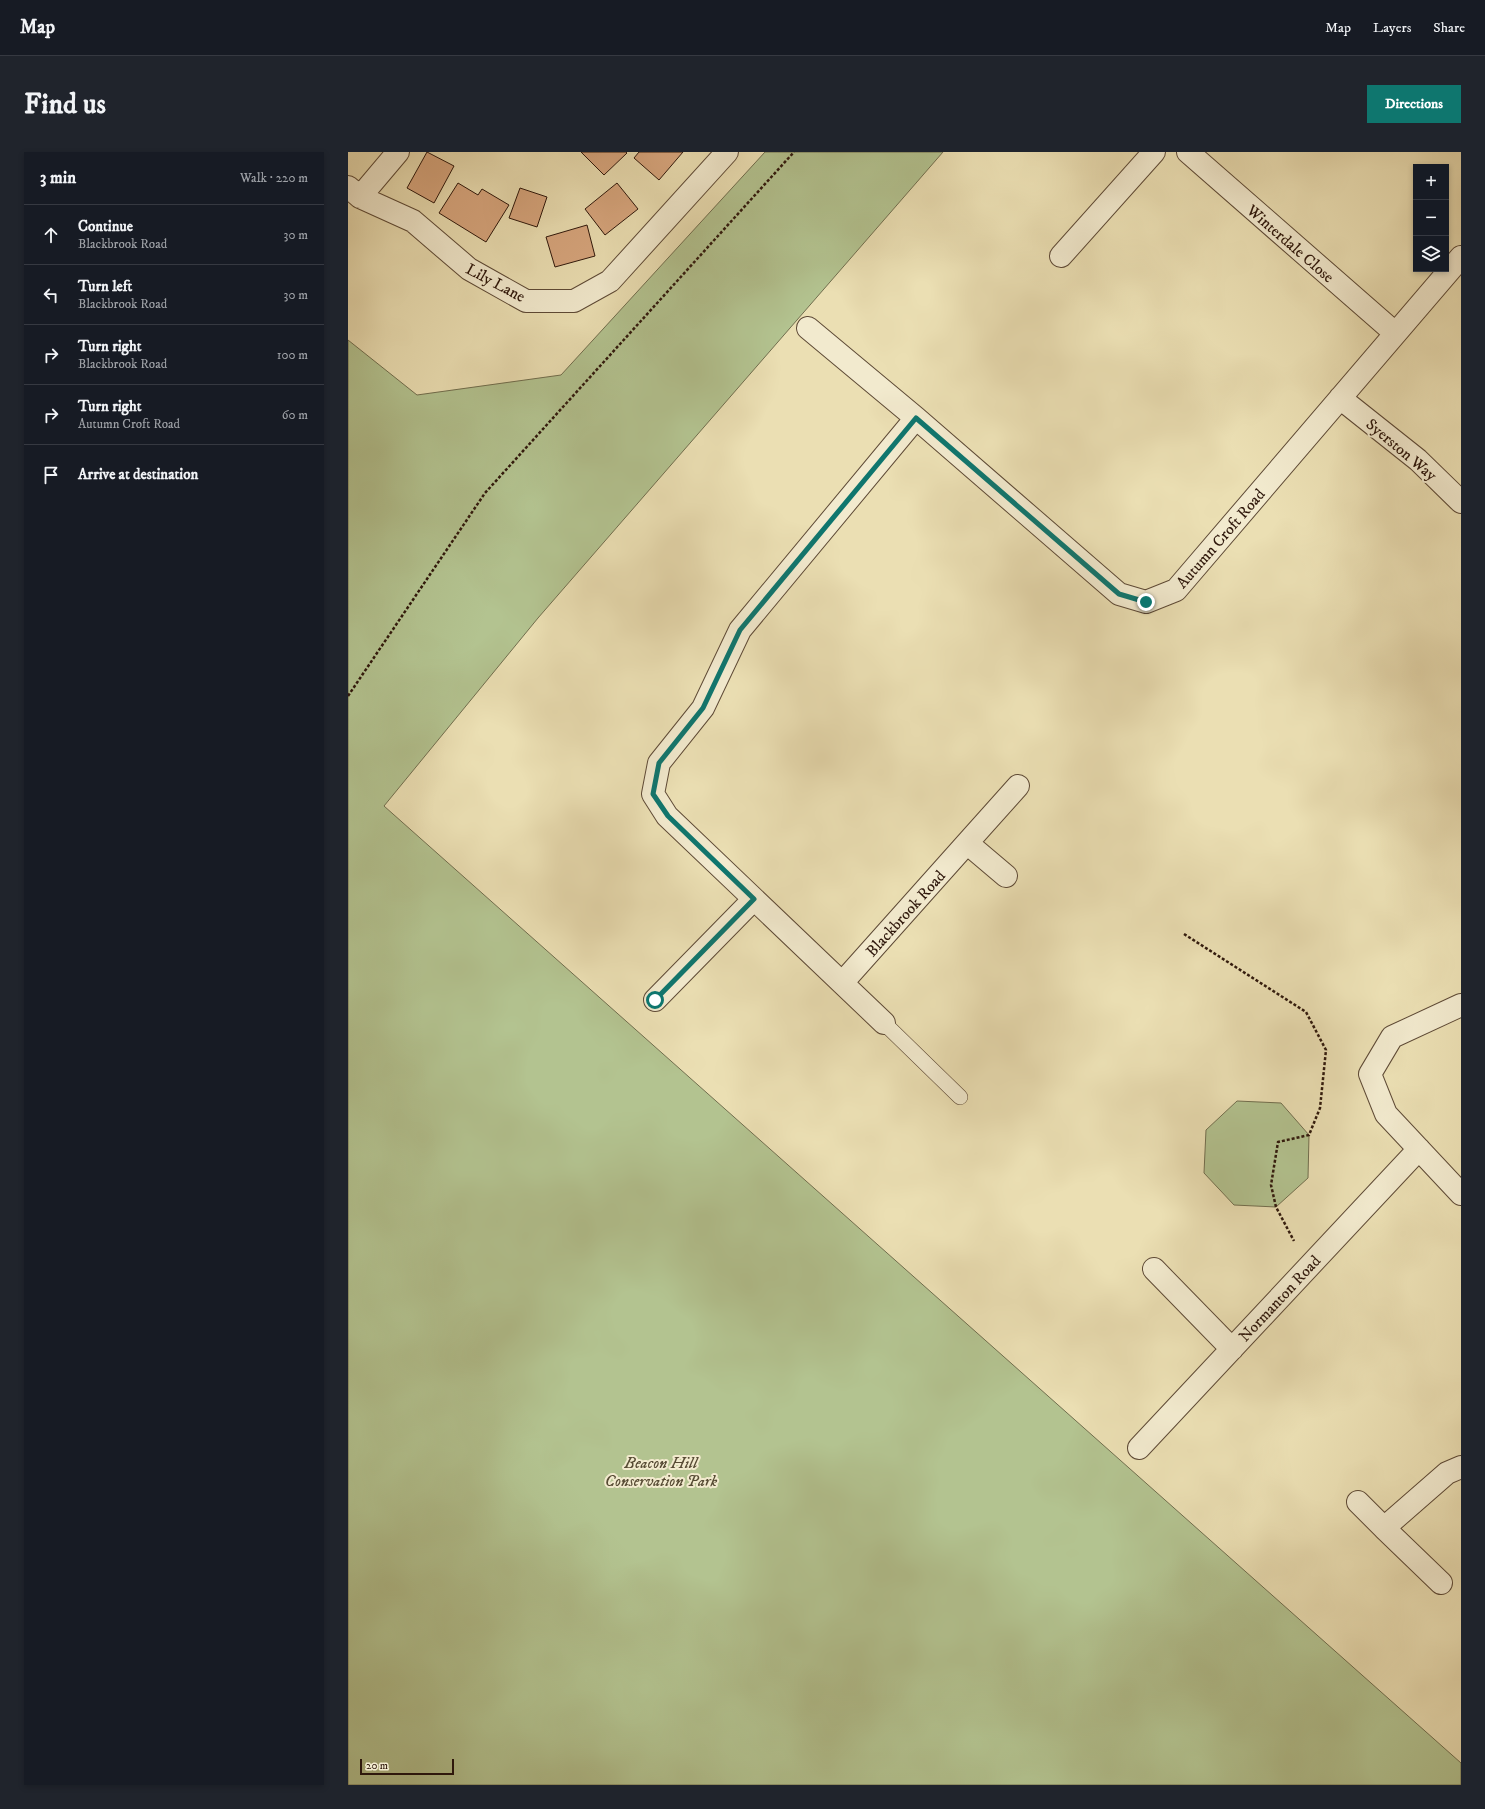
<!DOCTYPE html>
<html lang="en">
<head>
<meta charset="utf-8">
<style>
  body { margin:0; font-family:"IM FELL DW Pica",serif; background:#20242c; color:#f1f3f6 }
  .controls { position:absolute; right:12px; top:12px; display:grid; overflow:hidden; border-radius:0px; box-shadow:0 2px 6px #0003 }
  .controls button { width:36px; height:36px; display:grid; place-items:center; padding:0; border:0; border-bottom:1px solid #363941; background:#171b24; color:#f1f3f6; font:20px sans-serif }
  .scale { position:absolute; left:12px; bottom:10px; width:94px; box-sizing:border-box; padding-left:4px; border:2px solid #2f180c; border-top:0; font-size:11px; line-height:14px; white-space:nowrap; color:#2f180c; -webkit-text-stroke:3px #f2eace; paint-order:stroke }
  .stop { position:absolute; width:12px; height:12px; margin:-9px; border:3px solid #0f766e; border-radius:50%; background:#fff }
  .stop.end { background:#0f766e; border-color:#fff; box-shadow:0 1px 4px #0008 }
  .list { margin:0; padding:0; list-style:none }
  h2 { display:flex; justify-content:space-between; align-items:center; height:52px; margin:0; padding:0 16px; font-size:17px }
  h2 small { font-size:13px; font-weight:400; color:#9ea1a6 }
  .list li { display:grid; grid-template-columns:26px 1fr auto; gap:12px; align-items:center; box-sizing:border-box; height:60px; padding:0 16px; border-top:1px solid #363941 }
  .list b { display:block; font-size:15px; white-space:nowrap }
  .list p { margin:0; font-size:13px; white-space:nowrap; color:#9ea1a6 }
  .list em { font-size:13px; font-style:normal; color:#9ea1a6 }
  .icon { flex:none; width:22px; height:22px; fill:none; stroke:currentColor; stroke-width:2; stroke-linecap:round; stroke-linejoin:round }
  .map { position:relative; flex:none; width:1113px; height:1633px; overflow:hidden; border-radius:0px }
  header { display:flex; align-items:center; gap:24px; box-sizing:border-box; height:56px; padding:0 20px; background:#171b24; border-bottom:1px solid #363941 }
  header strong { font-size:19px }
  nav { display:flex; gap:22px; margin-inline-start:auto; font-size:14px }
  .intro { display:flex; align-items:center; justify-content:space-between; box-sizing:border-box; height:96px; padding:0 24px }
  h1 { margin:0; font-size:28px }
  .button { padding:10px 18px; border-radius:0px; background:#0f766e; color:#fff; font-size:14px; font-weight:700 }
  main { display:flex; gap:24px; padding:0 24px }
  aside { flex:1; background:#171b24; border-radius:0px; box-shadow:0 2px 6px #0003 }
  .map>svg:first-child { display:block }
  .green { fill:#b3c390; stroke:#716e4e }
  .building { fill:#d7a67e; stroke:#2f180c }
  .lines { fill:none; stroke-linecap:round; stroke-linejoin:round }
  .service-casing { stroke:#5e4a36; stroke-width:16 }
  .minor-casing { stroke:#5e4a36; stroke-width:24 }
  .path { stroke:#2f180c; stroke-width:2.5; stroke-dasharray:3 2; stroke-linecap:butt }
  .service { stroke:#f2eace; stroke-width:15 }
  .minor { stroke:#f2eace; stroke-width:22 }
  .route { stroke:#0f766e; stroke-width:5 }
  .labels { text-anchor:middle; stroke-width:4; stroke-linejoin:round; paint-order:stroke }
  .street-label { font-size:16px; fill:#2f180c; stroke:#f2eace }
  .park-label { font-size:16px; font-style:italic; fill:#574b34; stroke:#f2eace }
</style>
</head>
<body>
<header>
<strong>Map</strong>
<nav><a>Map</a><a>Layers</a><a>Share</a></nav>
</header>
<div class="intro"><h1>Find us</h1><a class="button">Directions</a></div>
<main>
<aside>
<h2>3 min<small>Walk · 220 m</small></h2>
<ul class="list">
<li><svg class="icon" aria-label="ahead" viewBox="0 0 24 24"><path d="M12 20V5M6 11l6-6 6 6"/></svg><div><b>Continue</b><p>Blackbrook Road</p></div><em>30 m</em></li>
<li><svg class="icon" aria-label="left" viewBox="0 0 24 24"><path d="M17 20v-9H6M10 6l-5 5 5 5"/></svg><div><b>Turn left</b><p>Blackbrook Road</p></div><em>30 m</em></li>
<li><svg class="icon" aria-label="right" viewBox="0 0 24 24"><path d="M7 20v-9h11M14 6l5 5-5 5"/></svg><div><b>Turn right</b><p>Blackbrook Road</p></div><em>100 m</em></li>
<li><svg class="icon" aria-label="right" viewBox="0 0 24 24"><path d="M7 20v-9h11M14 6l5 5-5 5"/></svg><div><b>Turn right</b><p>Autumn Croft Road</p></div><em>60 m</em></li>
<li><svg class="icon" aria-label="arrive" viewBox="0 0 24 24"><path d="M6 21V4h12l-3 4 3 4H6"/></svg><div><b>Arrive at destination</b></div></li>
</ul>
</aside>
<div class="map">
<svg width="1113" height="1633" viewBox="0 0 1113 1633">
  <rect width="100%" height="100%" fill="#ebdfb3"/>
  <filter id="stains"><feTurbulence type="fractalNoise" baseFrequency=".005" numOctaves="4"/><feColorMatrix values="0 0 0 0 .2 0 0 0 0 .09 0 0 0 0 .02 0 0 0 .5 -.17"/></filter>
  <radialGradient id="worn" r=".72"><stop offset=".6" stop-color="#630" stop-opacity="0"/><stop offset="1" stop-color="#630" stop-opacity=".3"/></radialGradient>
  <path class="green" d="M417 0H595L190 466 36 654 1113 1611V1633H0V188L69 243 213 223Z
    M889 949 933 951 961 983 960 1026 928 1055 886 1053 856 1021 858 978Z"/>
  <path class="building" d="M79 0 106 14 86 51 59 36Z
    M233 0H278L279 1 256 23Z
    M291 0H335L311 28 286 6Z
    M110 31 130 43 134 37 161 53 138 90 91 61Z
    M269 31 290 57 257 83 237 57Z
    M172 36 199 45 189 75 161 66Z
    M239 73 247 104 207 115 198 85Z"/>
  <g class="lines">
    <defs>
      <path id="service" d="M536 871 612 945"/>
      <path id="minor" d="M840 0 1047 181
        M0 35 12 45 65 69 121 117 178 149H226L262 129 379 0
        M12 45 50 0
        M713 104 806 0
        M460 176 568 266 771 442 798 450 828 438 1113 105
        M992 246 1070 308 1113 350
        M619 691 670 634
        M494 831 619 691 658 724
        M307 848 406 747
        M1113 853 1044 885 1022 922 1038 962 1113 1042
        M536 871 319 664 305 642 311 611 355 556 392 478 568 266
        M806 1117 884 1197
        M791 1296 1071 997
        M1010 1350 1036 1376
        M1093 1431 1036 1376 1099 1321 1113 1315"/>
    </defs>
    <use href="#service" class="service-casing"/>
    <use href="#minor" class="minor-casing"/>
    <path class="path" d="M0 544 137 341 446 0
      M836 782 958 860 978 898 972 956 961 983 930 990 923 1033 928 1055 946 1089"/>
    <use href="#service" class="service"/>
    <use href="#minor" class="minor"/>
  </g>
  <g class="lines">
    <path class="route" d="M307 848 406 747 320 664 305 642 311 611 355 556 392 478 568 266 771 442 798 450"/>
  </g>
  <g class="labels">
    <g class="street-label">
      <text transform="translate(943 91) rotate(41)" y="6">Winterdale Close</text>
      <text transform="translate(148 130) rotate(28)" y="6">Lily Lane</text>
      <text transform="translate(1054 297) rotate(40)" y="6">Syerston Way</text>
      <text transform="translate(872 386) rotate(-49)" y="6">Autumn Croft Road</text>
      <text transform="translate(557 761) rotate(-48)" y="6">Blackbrook Road</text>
      <text transform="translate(931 1146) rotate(-47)" y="6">Normanton Road</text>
    </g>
    <g class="park-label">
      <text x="313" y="1316">Beacon Hill<tspan x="313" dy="18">Conservation Park</tspan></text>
    </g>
  </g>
  <rect width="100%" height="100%" filter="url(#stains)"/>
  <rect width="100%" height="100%" fill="url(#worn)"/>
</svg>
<div class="controls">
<button>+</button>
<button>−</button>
<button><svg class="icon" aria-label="layers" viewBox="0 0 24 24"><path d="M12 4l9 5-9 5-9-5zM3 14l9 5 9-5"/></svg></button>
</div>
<div class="scale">20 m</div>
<div class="stop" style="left:307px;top:848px"></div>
<div class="stop end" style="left:798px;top:450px"></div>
</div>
</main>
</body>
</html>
